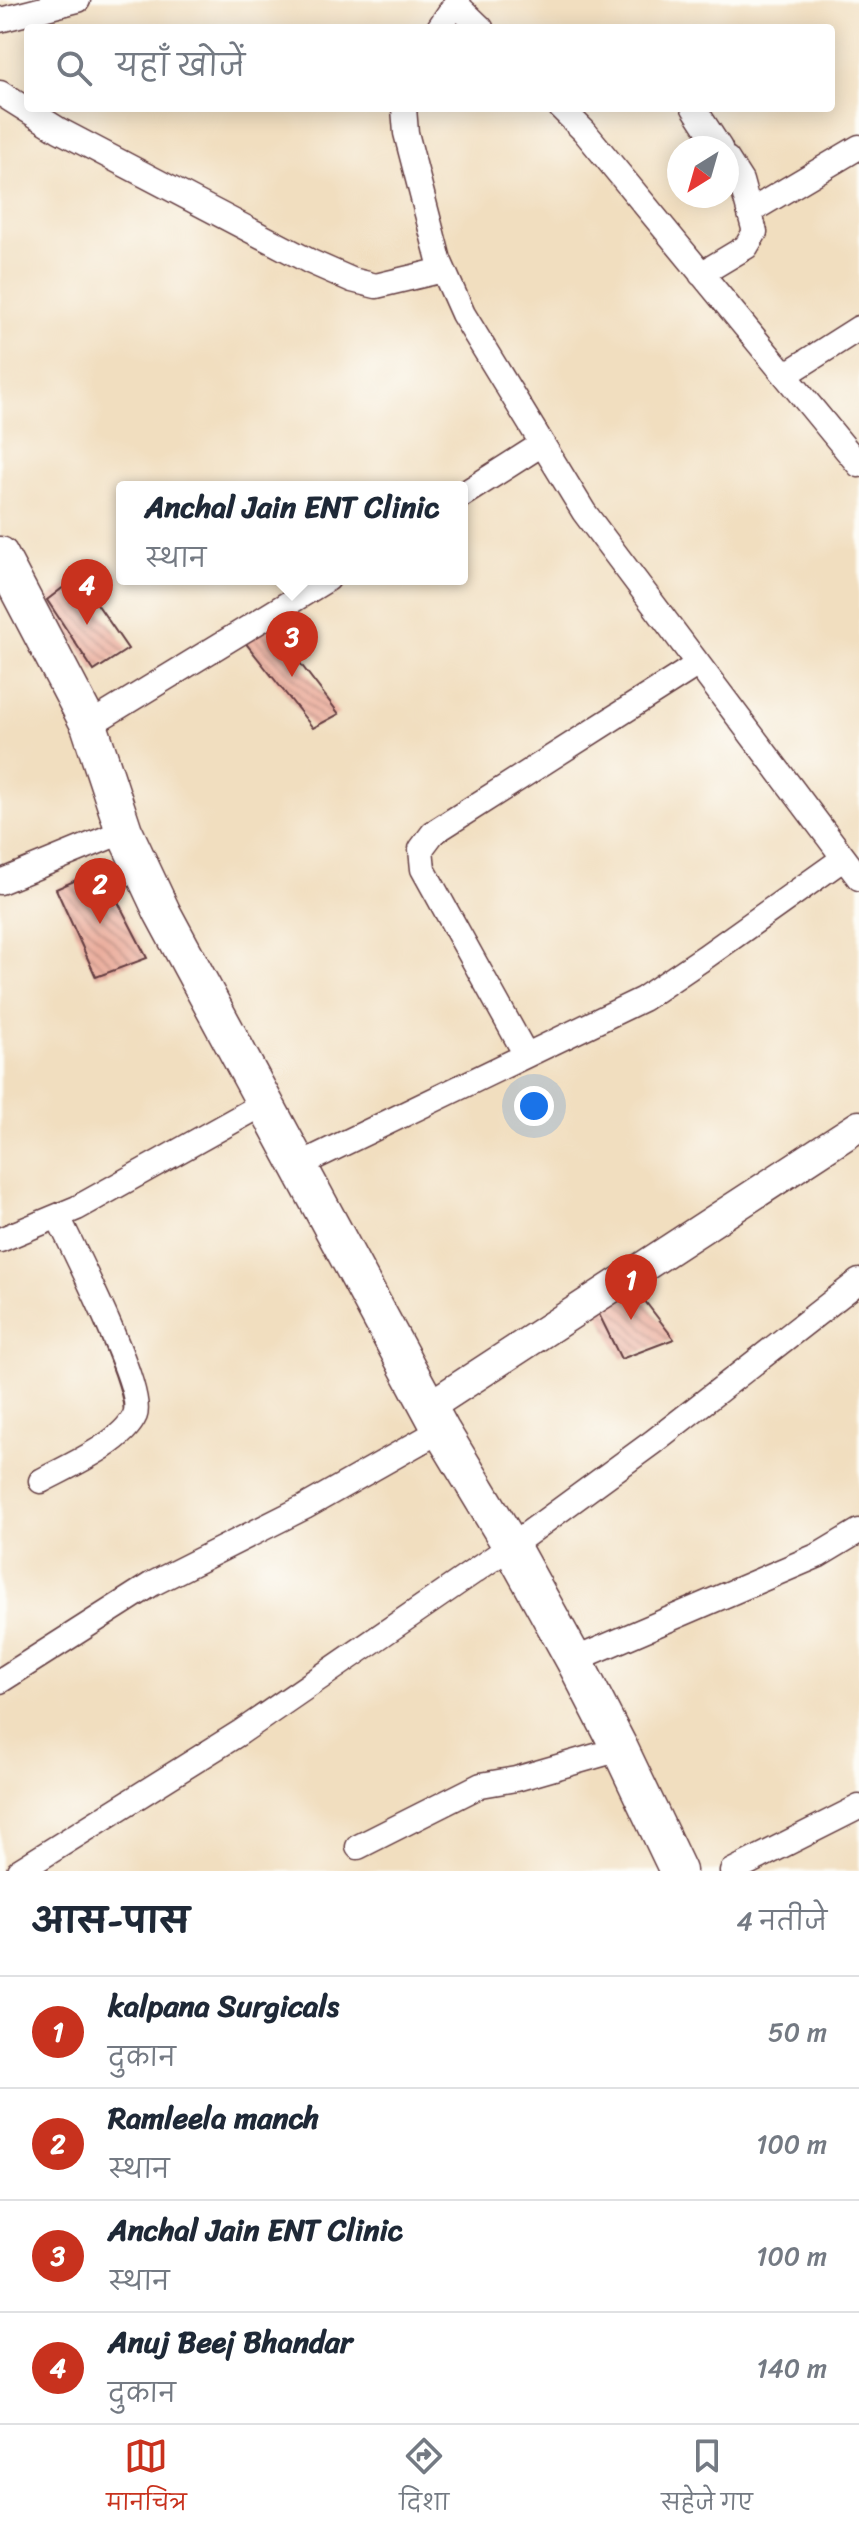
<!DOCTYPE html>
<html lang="hi">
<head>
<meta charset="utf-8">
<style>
  body { margin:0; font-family:Sriracha,"Playpen Sans Deva",sans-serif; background:#f2f2f3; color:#1f2937 }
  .compass { position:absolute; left:667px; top:136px; width:72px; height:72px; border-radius:50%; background:#fff; box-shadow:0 4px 20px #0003; rotate:217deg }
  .you { position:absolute; left:534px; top:1106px; width:28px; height:28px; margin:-20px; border:6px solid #fff; border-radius:50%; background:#1a73e8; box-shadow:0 0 0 12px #1a73e833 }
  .badge { display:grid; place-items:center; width:52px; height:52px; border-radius:50%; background:#c8321e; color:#fff; font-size:26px; font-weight:700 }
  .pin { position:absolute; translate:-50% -66px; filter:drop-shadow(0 2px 4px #0008) }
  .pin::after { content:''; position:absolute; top:42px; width:28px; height:24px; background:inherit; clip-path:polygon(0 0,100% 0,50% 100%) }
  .popup { position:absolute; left:116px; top:481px; width:352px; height:104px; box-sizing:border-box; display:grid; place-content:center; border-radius:8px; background:#fff; filter:drop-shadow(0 2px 6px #0005); font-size:26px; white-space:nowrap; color:#747a83 }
  .popup b { font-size:30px; color:#1f2937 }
  .popup::after { content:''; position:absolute; left:50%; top:100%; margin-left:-16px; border:16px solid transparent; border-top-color:#fff }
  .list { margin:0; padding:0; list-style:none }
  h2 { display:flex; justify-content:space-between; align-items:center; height:104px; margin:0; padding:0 32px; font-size:34px }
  h2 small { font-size:26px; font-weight:400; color:#747a83 }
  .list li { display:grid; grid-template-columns:52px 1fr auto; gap:24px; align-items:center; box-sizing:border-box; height:112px; padding:0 32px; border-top:2px solid #e0e1e3 }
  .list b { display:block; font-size:30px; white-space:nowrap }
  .list p { margin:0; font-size:26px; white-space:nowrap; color:#747a83 }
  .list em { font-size:26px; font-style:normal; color:#747a83 }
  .icon { flex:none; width:44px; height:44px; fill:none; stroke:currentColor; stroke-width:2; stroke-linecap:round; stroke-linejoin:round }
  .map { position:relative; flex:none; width:859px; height:1871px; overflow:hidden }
  .search { position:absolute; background:#fff; box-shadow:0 4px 20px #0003; left:24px; right:24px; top:24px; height:88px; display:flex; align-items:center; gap:20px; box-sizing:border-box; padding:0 28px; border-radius:8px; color:#747a83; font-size:30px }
  .sheet { height:552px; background:#fff }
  nav { display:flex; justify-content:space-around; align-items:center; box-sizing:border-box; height:112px; border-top:2px solid #e0e1e3; background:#fff; font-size:22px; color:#747a83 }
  nav a { display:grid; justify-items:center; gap:4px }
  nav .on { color:#c8321e }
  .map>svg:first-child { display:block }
  .building { fill:url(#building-back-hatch) }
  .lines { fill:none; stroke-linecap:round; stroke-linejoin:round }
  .minor-casing { stroke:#633c41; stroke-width:27 }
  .tertiary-casing { stroke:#633c41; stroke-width:33 }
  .secondary-casing { stroke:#633c41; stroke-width:39 }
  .minor { stroke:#fff; stroke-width:24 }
  .tertiary { stroke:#fff; stroke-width:30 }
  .secondary { stroke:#fff; stroke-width:36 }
</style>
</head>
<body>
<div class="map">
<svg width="859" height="1871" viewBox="0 0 859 1871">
  <defs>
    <pattern id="building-back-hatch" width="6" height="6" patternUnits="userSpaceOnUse" patternTransform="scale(2)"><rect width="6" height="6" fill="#eaab9a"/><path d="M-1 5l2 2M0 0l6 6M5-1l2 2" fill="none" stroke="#c08b7e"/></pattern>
  </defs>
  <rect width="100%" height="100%" fill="#fdfcf7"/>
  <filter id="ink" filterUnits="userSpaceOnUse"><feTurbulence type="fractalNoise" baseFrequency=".0125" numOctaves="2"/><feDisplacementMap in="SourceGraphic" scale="16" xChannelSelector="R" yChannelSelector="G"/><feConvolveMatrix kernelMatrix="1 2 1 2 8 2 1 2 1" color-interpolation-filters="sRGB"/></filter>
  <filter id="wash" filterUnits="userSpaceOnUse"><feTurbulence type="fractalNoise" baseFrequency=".006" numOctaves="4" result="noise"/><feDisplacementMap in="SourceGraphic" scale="32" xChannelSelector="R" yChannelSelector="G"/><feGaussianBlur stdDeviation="1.8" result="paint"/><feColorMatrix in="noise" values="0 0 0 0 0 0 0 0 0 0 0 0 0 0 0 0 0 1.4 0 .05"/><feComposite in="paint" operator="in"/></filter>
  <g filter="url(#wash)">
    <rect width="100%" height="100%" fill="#f1debf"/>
    <g id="blocks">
      <path class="building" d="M78 576 128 649 94 671 47 600Z
        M270 624 339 714 313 728 244 641Z
        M101 869 147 958 96 977 56 889Z
        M631 1283 674 1339 621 1359 593 1302Z"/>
    </g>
  </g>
  <g filter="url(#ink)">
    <use href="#blocks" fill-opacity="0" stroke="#633c41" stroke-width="2"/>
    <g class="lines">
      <defs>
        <path id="minor" d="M456 4 481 28
          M0 20 78 0
          M439 28 458 0
          M0 93 59 130 311 262 352 280 376 286 443 270
          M404 108 406 133 439 260 463 314 584 512 859 878
          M561 108 584 131 859 465
          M694 108 720 148
          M751 211 859 147
          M701 274 746 247 755 232 741 181 727 159
          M785 375 859 328
          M462 495 542 444
          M89 725 328 579
          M0 882 124 831
          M526 1055 423 869 421 849 433 833 698 664
          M299 1165 643 999 705 957 844 858
          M0 1240 77 1208 265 1103
          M41 1481C67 1467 123 1443 135 1415 145 1390 73 1248 58 1217
          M574 1660 819 1555 859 1531
          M0 1681 152 1584 305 1507 441 1430
          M358 1847 481 1785 516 1779 620 1749
          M19 1871 241 1732 511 1546 653 1442 859 1281
          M732 1871 859 1807"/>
        <path id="tertiary" d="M430 1406 859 1126"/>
        <path id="secondary" d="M0 555 89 725 124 831 162 912 441 1430 511 1546 574 1660 620 1749 678 1871"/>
      </defs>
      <use href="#minor" class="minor-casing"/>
      <use href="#tertiary" class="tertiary-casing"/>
      <use href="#secondary" class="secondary-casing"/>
      <use href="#minor" class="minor"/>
      <use href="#tertiary" class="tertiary"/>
      <use href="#secondary" class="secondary"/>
    </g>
  </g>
</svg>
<svg class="compass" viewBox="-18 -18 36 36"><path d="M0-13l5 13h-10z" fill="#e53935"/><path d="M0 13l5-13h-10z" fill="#747a83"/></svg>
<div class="you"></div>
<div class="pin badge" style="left:631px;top:1320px">1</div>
<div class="pin badge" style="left:100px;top:924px">2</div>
<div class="pin badge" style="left:292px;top:677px">3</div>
<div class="popup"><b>Anchal Jain ENT Clinic</b>स्थान</div>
<div class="pin badge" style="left:87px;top:625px">4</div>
<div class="search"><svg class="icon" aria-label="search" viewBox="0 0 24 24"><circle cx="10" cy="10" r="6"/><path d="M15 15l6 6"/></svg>यहाँ खोजें</div>
</div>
<section class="sheet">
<h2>आस-पास<small>4 नतीजे</small></h2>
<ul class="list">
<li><span class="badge">1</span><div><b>kalpana Surgicals</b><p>दुकान</p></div><em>50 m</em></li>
<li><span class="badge">2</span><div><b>Ramleela manch</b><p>स्थान</p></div><em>100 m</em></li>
<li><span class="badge">3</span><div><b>Anchal Jain ENT Clinic</b><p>स्थान</p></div><em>100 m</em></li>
<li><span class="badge">4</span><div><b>Anuj Beej Bhandar</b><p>दुकान</p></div><em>140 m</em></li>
</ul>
</section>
<nav>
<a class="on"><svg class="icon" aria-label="map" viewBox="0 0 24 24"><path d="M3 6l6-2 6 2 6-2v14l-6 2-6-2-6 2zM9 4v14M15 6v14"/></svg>मानचित्र</a>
<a><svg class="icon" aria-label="directions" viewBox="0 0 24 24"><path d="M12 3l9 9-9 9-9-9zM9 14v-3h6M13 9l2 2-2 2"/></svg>दिशा</a>
<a><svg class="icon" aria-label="saved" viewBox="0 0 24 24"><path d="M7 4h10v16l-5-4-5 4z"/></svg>सहेजे गए</a>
</nav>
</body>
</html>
